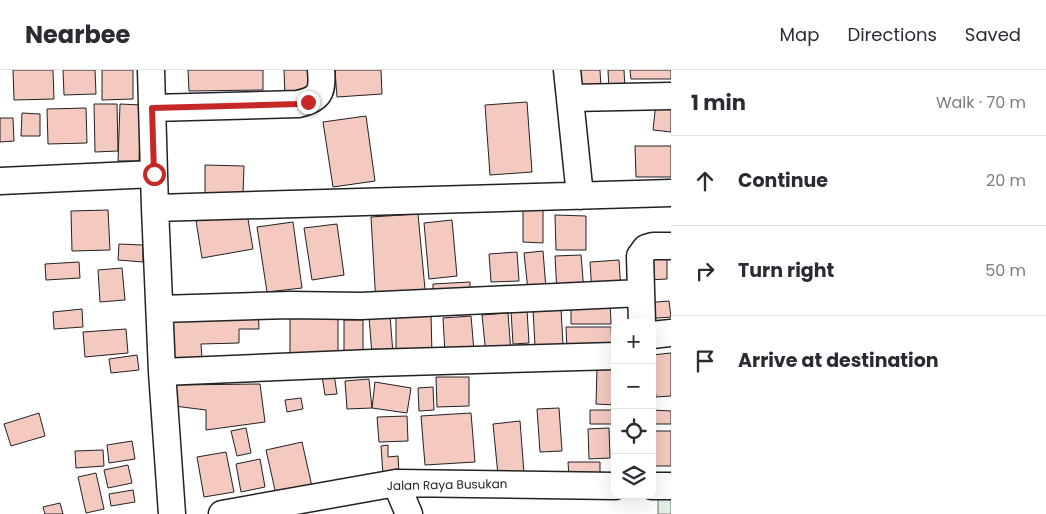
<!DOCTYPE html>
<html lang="en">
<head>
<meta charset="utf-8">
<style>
  body { margin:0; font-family:Poppins,sans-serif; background:#f7f7f7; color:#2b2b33 }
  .controls { position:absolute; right:15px; bottom:15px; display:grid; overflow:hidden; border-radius:10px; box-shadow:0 5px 20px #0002 }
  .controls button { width:45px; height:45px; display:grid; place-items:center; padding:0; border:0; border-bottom:1px solid #e1e1e2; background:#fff; color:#2b2b33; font:25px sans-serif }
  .stop { position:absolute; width:15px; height:15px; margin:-11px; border:4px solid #c62828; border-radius:50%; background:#fff }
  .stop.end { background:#c62828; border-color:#fff; box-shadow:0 1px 5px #0008 }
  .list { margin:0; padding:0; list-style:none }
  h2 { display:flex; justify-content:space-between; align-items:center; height:65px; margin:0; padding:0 20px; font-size:21px }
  h2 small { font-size:16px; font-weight:400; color:#7c7c81 }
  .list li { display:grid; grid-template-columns:32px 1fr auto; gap:15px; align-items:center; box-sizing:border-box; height:90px; padding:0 20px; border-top:1px solid #e1e1e2 }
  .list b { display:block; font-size:19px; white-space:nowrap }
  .list em { font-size:16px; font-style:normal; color:#7c7c81 }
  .icon { flex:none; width:28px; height:28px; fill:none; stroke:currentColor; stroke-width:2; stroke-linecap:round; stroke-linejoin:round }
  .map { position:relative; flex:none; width:671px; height:444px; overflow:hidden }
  header { display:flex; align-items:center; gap:30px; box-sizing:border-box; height:70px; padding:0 25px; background:#fff; border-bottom:1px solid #e1e1e2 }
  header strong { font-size:24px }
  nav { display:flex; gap:28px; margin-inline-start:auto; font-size:18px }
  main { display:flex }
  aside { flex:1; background:#fff }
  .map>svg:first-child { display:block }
  .green { fill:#e0efe3; stroke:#6f6f6f }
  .building { fill:#f3c9c0; stroke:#222 }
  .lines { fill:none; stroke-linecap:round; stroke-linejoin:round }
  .minor-casing { stroke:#222; stroke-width:29 }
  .minor { stroke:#fff; stroke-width:26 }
  .route { stroke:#c62828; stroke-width:6 }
  .labels { text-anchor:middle; stroke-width:4; stroke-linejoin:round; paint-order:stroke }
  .street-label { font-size:12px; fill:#222; stroke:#fff }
</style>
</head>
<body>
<header>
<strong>Nearbee</strong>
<nav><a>Map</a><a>Directions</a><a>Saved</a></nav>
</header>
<main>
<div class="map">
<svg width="671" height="444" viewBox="0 0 671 444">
  <rect width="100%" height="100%" fill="#fff"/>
  <path class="green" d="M671 422V444H658V430L661 423Z"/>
  <path class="building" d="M13 0H53L54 29 14 30Z
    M63 0H95L96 24 64 25Z
    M102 0H133V29L102 30Z
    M188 0H263V20L189 21Z
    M284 0H310L311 26 285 27Z
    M335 0H381L382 24 337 27Z
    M578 0H600L601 19 579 20Z
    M608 0H624L625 19 609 20Z
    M630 0H671V9H631Z
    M527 32 532 102 490 105 485 35Z
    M656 32 671 33V62L653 60Z
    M94 34H117L118 81 95 82Z
    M120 34 141 35 139 91H118Z
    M86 38 87 73 48 74 47 39Z
    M22 43 40 44V66H21Z
    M366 46 375 111 333 117 323 52Z
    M0 48H13L14 71 0 72Z
    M635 76H671V107H636Z
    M205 95 244 96 243 124 205 123Z
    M523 137 543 138V173L523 172Z
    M108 140 110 180 72 181 71 141Z
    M247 143 253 179 202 188 196 151Z
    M418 144 426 230 376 234 371 147Z
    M555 145 586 146V180H556Z
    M452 150 457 206 429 209 424 153Z
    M293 152 302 218 267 222 257 157Z
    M337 154 344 205 312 210 304 158Z
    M119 174 143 175V192L118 190Z
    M543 181 546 219 528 221 524 183Z
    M517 182 519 211 491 212 489 184Z
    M581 185 584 221 557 223 555 186Z
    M667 186V209L647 210 646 187Z
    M619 190 621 221 592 223 590 192Z
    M79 192 80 208 46 210 45 194Z
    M122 198 125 230 100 232 98 200Z
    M470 212V226L433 227V214Z
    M571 229H610L611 254H571Z
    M669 231 671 247 645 249 644 233Z
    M258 238 259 259H239V273L201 274 202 289 168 290 166 241Z
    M82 239 83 257 54 259 53 242Z
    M561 239 563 275 535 276 533 240Z
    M527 240 529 273 513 274 511 241Z
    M508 243 511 283 486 285 482 245Z
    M290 244H338V290H290Z
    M396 244H431L432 285 396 286Z
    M390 245 393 284 372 285 369 247Z
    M471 246 474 281 445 284 443 248Z
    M344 250H363V285H344Z
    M566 257H611L612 281 567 282Z
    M126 259 128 283 85 287 83 262Z
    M671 283V326L656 327 652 285Z
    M137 285 139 300 111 303 109 289Z
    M597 298 615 299V335L596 334Z
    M334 304 337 324 325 325 322 306Z
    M436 307H469V336L437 337Z
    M369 309 372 338 347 339 345 311Z
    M375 312 411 318 407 343 372 338Z
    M260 314 265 352 206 360V340L174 336V315Z
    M433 317 434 340 419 341 418 318Z
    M301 328 303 339 287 342 285 330Z
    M559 338 562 381 540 382 537 339Z
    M590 340H615V354H590Z
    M652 340 671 341V354H652Z
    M39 343 45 366 11 376 4 354Z
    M471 343 475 392 425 395 421 346Z
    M407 346 408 371 379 372 377 347Z
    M520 351 524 403 498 405 493 354Z
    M246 358 251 383 237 386 231 361Z
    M609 358 610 388 589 389 588 359Z
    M655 361H671V396H655Z
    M132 371 135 389 109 393 107 375Z
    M302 372 313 421 277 429 266 380Z
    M388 375V387L398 386 399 404 383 405 381 376Z
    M103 380 104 396 76 398 75 381Z
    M226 382 234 422 204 427 197 387Z
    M260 389 265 417 241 422 236 394Z
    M568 392H600V408H569Z
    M128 395 132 413 108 418 104 400Z
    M96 403 104 439 86 443 78 407Z
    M133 420 135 432 111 436 109 424Z
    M60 433 63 444H45L43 437Z"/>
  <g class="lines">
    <defs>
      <path id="minor" d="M151 0 155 138 162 302 172 444
        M567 0 580 126
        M571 28 671 26
        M152 38 298 34C320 29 323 22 321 0
        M0 111 154 104
        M155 138 671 123
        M160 239 290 235 361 236 641 223
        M642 253 640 186 646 178 653 176H671
        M652 265 671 263
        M162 302 372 293 615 286
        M396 413 409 444
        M652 416H671
        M222 444 396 413 615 416"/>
    </defs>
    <use href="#minor" class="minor-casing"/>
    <use href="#minor" class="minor"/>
  </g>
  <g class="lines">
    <path class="route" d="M154 104 152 38 298 34 308 32"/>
  </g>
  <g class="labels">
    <g class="street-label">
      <text transform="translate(447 415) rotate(-1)" y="4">Jalan Raya Busukan</text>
    </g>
  </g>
</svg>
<div class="controls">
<button>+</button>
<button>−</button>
<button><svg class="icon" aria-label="locate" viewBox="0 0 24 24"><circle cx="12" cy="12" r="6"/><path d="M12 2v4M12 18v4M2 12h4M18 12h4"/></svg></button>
<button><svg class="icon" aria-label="layers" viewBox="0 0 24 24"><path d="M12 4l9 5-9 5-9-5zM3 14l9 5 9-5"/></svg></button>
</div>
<div class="stop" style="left:154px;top:104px"></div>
<div class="stop end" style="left:308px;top:32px"></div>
</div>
<aside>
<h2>1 min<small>Walk · 70 m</small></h2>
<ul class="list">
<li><svg class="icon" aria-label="ahead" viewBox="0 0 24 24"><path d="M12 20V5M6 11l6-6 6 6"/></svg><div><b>Continue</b></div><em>20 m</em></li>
<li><svg class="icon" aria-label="right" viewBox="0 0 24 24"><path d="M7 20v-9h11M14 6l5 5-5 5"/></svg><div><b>Turn right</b></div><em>50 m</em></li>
<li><svg class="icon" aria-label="arrive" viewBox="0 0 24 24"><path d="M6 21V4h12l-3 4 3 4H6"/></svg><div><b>Arrive at destination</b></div></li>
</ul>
</aside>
</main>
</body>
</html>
